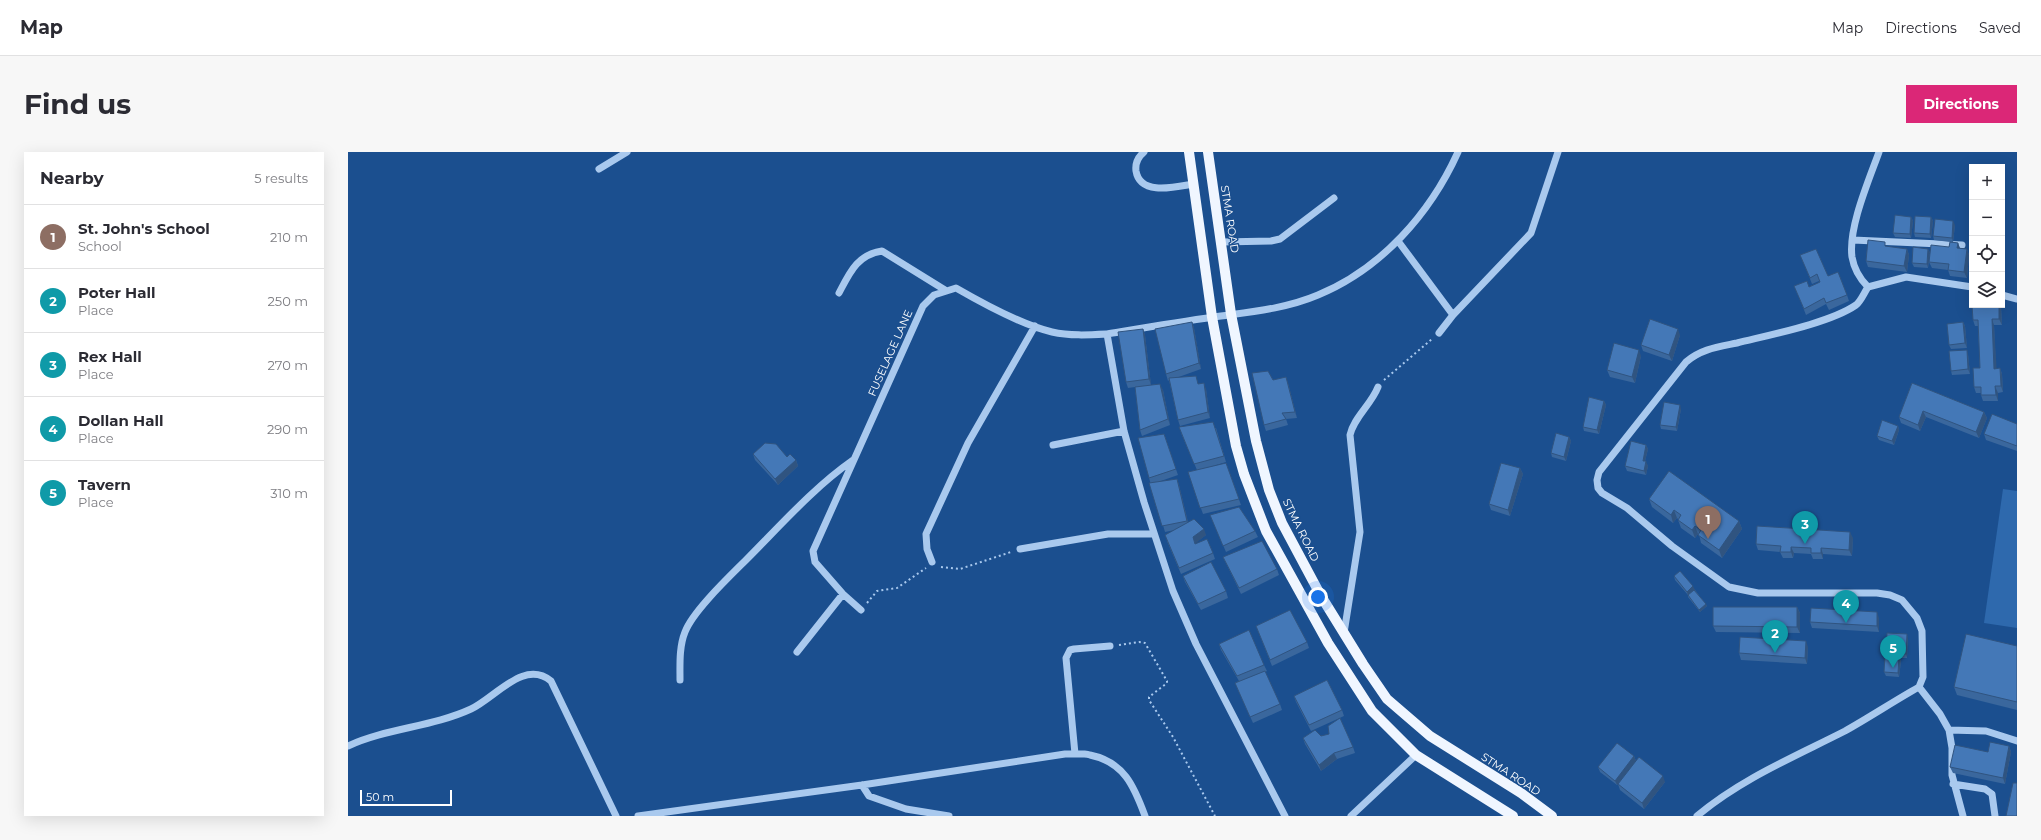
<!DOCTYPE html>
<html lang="en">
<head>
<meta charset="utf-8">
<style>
  body { margin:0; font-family:Montserrat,sans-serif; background:#f7f7f7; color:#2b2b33 }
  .controls { position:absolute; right:12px; top:12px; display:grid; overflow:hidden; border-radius:0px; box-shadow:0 4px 16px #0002 }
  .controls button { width:36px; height:36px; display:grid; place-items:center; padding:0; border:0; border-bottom:1px solid #e1e1e2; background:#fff; color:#2b2b33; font:20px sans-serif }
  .scale { position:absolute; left:12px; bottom:10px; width:92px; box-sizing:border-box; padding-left:4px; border:2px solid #fff; border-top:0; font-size:11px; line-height:14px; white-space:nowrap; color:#fff; -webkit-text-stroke:3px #1b4f8f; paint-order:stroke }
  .you { position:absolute; left:970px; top:445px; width:14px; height:14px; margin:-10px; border:3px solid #fff; border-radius:50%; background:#1a73e8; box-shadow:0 0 0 6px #1a73e833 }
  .badge { display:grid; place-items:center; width:26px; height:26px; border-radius:50%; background:#db2777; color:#fff; font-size:13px; font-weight:700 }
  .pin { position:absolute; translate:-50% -33px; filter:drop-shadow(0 1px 2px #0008) }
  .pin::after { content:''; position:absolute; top:21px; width:14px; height:12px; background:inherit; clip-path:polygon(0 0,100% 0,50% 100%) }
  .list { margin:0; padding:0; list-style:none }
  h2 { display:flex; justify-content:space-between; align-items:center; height:52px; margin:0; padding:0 16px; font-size:17px }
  h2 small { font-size:13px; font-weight:400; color:#7c7c81 }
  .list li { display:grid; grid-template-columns:26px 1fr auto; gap:12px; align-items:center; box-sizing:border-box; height:64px; padding:0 16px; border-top:1px solid #e1e1e2 }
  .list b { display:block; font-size:15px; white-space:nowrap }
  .list p { margin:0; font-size:13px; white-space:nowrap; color:#7c7c81 }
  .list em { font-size:13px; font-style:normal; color:#7c7c81 }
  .icon { flex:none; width:22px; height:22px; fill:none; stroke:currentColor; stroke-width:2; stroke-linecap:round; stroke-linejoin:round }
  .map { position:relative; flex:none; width:1669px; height:664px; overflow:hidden; border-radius:0px }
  header { display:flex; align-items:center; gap:24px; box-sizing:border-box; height:56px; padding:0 20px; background:#fff; border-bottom:1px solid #e1e1e2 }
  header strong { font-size:19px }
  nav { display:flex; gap:22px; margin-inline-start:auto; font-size:14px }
  .intro { display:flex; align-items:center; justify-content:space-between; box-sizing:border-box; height:96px; padding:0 24px }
  h1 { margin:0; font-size:28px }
  .button { padding:10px 18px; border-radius:0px; background:#db2777; color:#fff; font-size:14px; font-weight:700 }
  main { display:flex; gap:24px; padding:0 24px }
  aside { flex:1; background:#fff; border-radius:0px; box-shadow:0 4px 16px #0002 }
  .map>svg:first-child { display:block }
  .green { fill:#2e69ad }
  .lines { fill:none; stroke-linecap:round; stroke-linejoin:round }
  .path { stroke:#a9c9ee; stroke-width:2; stroke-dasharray:2 3; stroke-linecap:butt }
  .minor { stroke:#a9c9ee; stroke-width:7 }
  .major { stroke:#f0f6ff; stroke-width:10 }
  .wall { fill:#3a679d }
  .shaded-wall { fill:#305480 }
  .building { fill:#4478b7; stroke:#305480 }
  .labels { text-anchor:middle; stroke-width:3; stroke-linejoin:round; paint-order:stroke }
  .street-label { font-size:11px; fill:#fff; stroke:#1b4f8f }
</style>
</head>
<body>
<header>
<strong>Map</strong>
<nav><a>Map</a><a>Directions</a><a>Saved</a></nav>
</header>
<div class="intro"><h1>Find us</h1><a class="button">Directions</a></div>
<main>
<aside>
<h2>Nearby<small>5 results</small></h2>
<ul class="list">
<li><span class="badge" style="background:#8d6e63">1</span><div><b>St. John's School</b><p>School</p></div><em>210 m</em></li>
<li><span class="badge" style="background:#0f9aa8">2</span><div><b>Poter Hall</b><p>Place</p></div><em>250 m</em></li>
<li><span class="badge" style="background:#0f9aa8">3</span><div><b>Rex Hall</b><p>Place</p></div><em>270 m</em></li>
<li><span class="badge" style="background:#0f9aa8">4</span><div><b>Dollan Hall</b><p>Place</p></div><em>290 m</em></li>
<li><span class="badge" style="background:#0f9aa8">5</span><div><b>Tavern</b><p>Place</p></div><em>310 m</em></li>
</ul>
</aside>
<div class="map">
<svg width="1669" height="664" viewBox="0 0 1669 664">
  <rect width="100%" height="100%" fill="#1b4f8f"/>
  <path class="green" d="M1655 337 1669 339V476L1636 471Z"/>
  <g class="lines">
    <path class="path" d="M1036 228 1084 187
      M593 415 612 417 663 400
      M519 451 529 439 549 436 578 416
      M771 493 791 490 797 491 819 529V531L801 545V548L825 585 867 664"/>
    <path class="minor" d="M796 0C790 5 787 11 788 19 792 44 827 35 845 32
      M251 17 279 0
      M1505 88 1614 93
      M1050 89 1105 163 1091 181
      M874 90 923 89 932 87 986 46
      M1520 135C1512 127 1506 117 1504 105 1500 76 1521 28 1531 0
      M491 141C502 120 509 103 534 99L597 138
      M1654 143 1669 147
      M1105 163 1183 81 1210 0
      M759 182 776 279 796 350 825 439 848 492 937 664
      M705 293 776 279
      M672 397 760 382H806
      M584 410 579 397 578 382 620 291 687 174
      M513 458 495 442 467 410 465 399 575 154 586 143 608 136C634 151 674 173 704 180 722 184 740 183 759 182 795 176 830 170 866 165 901 160 937 157 970 143 1033 117 1082 62 1110 0
      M996 481 1012 380 1002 283C1006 265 1023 253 1030 235
      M449 500 495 442
      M332 528C332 512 331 495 337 480 345 459 381 425 398 408 432 374 465 336 505 308
      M1571 535 1592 562 1601 578 1604 596V623L1615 664
      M1601 578 1638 579 1669 589
      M0 594C39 576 84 575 123 557 148 545 176 507 203 529L268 664
      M727 602 718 506 722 498 726 497 762 494
      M1605 632 1637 637 1644 642 1647 664
      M514 633 521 644 558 657 601 664
      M290 664 514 633 717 602C725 602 735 601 742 603 776 610 786 634 797 664
      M1003 664 1068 603
      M1349 664C1393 627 1446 605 1497 579 1522 565 1546 549 1571 535L1575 525 1574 479 1569 466 1554 448 1542 443 1529 441H1410L1381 435 1324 394 1279 356 1254 341 1250 336 1249 328 1251 320 1338 210C1353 197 1370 195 1389 191 1421 183 1482 171 1508 153 1513 149 1516 141 1520 135L1558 125 1624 135"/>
    <path class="major" d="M841 0 864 165 888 294 896 322 918 379 980 491 1024 559 1068 603 1165 664
      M860 0 883 162 908 289 921 338 934 371 973 444 1015 512 1039 547 1082 584 1173 641 1204 664"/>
  </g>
  <path class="wall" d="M1563 65 1565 69 1563 86 1547 85 1545 81Z
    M1583 65 1585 69 1583 86 1567 85 1566 81Z
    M1607 73 1605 90 1610 91 1612 96 1619 97 1621 103 1619 126 1602 124 1600 118 1584 116 1581 110 1601 95 1602 90 1586 88 1585 84Z
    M1539 95 1559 97 1561 103 1559 120 1520 115 1518 109Z
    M1580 97 1582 101 1580 116 1566 115 1564 111Z
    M1455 109 1480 124 1499 143 1501 149 1481 158 1478 152 1458 163 1449 140 1472 130 1471 129 1464 132Z
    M1653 155 1654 173H1646L1648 217 1652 216 1654 222 1655 240 1650 241V249H1635L1633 243V241H1628L1626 235 1632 216 1630 174H1627L1625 168Z
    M844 170 846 176 853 217 828 226 851 232 858 237 862 266 832 274 830 268 821 228 820 229 818 222Z
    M1615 170 1617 174 1619 196 1603 197 1601 193Z
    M795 177 797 183 803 233 815 238 822 273 794 284 792 278 787 235 780 236 778 230Z
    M1332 183 1324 209 1295 199 1293 193Z
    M1620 202 1622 222 1604 223 1603 219Z
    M1293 204 1287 231 1262 225 1259 218Z
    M925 228 940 231 949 266 938 267 940 273 918 279 916 273Z
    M1564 231 1636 260 1639 266 1631 286 1578 265 1572 279 1553 271 1551 265Z
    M1256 249 1258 253 1251 282 1236 279 1235 275Z
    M1333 257 1329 279 1313 277 1312 273Z
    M1669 272V299L1638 288 1636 282Z
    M1550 274 1551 278 1546 293 1531 288 1529 284Z
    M868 276 878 310 852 318 878 311 893 353 855 362 840 320 849 318 833 281Z
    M816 282 830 323 810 330 829 327 831 333 840 370 858 383 847 391 865 401 867 407 833 422 819 389 827 378 817 380 801 326Z
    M1221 285 1223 289 1218 309 1204 305 1203 301Z
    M1298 293 1300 297 1297 309 1300 314 1298 323 1279 319 1277 314Z
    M405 302 448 308 450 314 430 333 407 308Z
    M1172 316 1175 322 1162 364 1143 358 1141 352Z
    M1301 347 1391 369 1394 377 1374 406 1353 391 1351 382H1350L1347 386 1333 376 1330 368V367L1329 366 1325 371 1304 355Z
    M862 363 907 379 910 385 878 400Z
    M1505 386 1504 404 1475 402V407H1465L1463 402 1446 401 1445 406H1435L1432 400 1410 398 1408 392Z
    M875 405 929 417 931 423 893 442 878 411Z
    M835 424 878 439 880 446 853 458 837 430Z
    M1326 424 1347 438 1359 454 1352 460 1340 445V443L1327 428Z
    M1449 455 1452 461V481L1368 480 1365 474Z
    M1531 466V480L1464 476 1462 470Z
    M908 474 959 490 961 496 924 514Z
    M1560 487 1559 506H1551L1553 509 1551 525 1538 524 1536 520 1539 504 1538 501Z
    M871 492 916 513 919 519 917 520 932 552 934 558 905 571 887 531 891 529 873 498Z
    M1669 494V558L1609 543 1606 535Z
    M1460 495 1459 512 1393 508 1391 501Z
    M946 544 994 558 996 564 963 579 948 550Z
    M973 584 1005 595 1007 601 989 607 973 619 957 592 955 586Z
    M1661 594 1663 600 1657 632 1605 621 1602 615 1640 600Z
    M1286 604 1288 609 1269 633 1252 620 1250 615Z
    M1317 630 1296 657 1272 638 1270 632Z"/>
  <path class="shaded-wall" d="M1563 65 1565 69 1563 86 1562 82Z
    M1583 65 1585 69 1583 86 1582 82Z
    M1605 69 1607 73 1605 90 1604 86Z
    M1654 83 1655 122 1654 119Z
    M1610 91 1612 97 1609 96Z
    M1559 97 1561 103 1559 120 1556 114Z
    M1580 97 1582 101 1580 116 1579 112Z
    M1619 97 1621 103 1619 126 1616 120Z
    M1651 153H1652L1653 155 1654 173 1651 167Z
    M1644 167 1646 173 1649 223 1646 217Z
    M844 170 846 176 853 217 851 211Z
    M1615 170 1617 174 1619 196 1617 191Z
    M795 177 797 183 803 233 801 227Z
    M1330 177 1332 183 1324 209 1321 203Z
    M1291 198 1293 204 1287 231 1284 225Z
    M1619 198 1620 202 1622 222 1620 217Z
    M1652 216 1654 222 1655 240 1653 234Z
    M938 225 940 231 949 266 947 260Z
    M856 231 858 237 862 266 860 260Z
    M812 232 815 238 822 273 820 267Z
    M1647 234 1650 241V249L1648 243Z
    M1256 249 1258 253 1251 282 1249 278Z
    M1332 253 1333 257 1329 279 1328 275Z
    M1575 259 1578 265 1572 279 1570 273Z
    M1636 260 1639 266 1631 286 1628 280Z
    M1550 274 1551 278 1546 293 1544 289Z
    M1221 285 1223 289 1218 309 1216 305Z
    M1298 293 1300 297 1296 313 1295 309Z
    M448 308 450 314 430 333 427 327Z
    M1298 309 1300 314 1298 323 1296 319Z
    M1172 316 1175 322 1162 364 1160 358Z
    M829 327 831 333 841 375 839 369Z
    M1326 358 1329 366 1325 371 1323 363Z
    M1391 369 1394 377 1374 406 1371 398Z
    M1347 374 1350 382 1347 386 1344 378Z
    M856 377 858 383 847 392 845 385Z
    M1502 380 1505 386 1504 404 1501 398Z
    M1443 395 1446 401 1445 406 1443 400Z
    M1473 396 1475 402V407L1473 401Z
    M1345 434 1347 438 1340 444 1339 440Z
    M1358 452 1359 454 1352 460 1351 458Z
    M1449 455 1452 461V481L1449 475Z
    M1529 460 1531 466V480L1529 474Z
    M1559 482 1560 487 1559 506 1558 502Z
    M1458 489 1460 495 1459 512 1457 506Z
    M1551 505 1553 509 1551 525 1550 521Z
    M1661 594 1663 600 1657 632 1655 626Z
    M986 601 989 607 973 619 971 613Z
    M1286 604 1288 609 1269 633 1267 629Z
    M1315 624 1317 630 1296 657 1294 651Z"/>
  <path class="building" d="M1547 63 1563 65 1562 82 1545 81Z
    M1567 64 1583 65 1582 82 1566 81Z
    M1587 67 1605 69 1604 86 1585 84Z
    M1520 88 1537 90V94L1559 97 1556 114 1518 109Z
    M1602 90 1610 91 1609 96 1619 97 1616 120 1600 118 1601 112 1581 110 1583 93 1601 95Z
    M1565 95 1580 97 1579 112 1564 111Z
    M1468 97 1480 124 1490 120 1499 143 1478 151 1476 146 1456 157 1446 134 1459 129 1461 135 1472 130 1469 122 1462 126 1452 103Z
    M1624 153H1651V167H1644L1646 217 1652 216 1653 234H1647L1648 243H1633V235H1626L1625 216H1632L1630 168H1625Z
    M1302 167 1330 177 1321 203 1293 193Z
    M844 170 851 211 818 222 807 177Z
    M1615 170 1617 191 1601 193 1599 172Z
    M795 177 801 227 778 230 770 180Z
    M1266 191 1291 198 1284 225 1259 218Z
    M1619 198 1620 217 1603 219 1601 199Z
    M920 219 925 228 938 225 947 260 934 261 938 267 916 273 904 221Z
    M848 224 850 232 856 231 860 260 830 268 821 226Z
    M1564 231 1636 260 1628 280 1575 259 1570 273 1551 265Z
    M812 232 820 267 792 278 787 235Z
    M1241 245 1256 249 1249 278 1235 275Z
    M1316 250 1332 253 1328 275 1312 273Z
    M1644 262 1669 272V294L1636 282Z
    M1534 268 1550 274 1544 289 1529 284Z
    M865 270 876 304 846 312 831 275Z
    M1208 281 1221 285 1216 305 1203 301Z
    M816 282 828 317 801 326 790 286Z
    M1283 289 1298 293 1295 309H1298L1296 319 1277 314Z
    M417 291 428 292 439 305 442 302 448 308 427 327 405 302Z
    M878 311 891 347 852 356 840 320Z
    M1153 311 1172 316 1160 358 1141 352Z
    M1321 319 1391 369 1371 398 1350 383 1353 378 1347 374 1344 378 1330 368 1333 363 1326 358 1323 363 1301 347Z
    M829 327 839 369 814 374 801 331Z
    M891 355 907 379 875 394 862 363Z
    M846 367 856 377 845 385 847 392 859 387 865 401 831 416 817 383Z
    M1409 374 1502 380 1501 398 1473 396V401H1463V396L1443 395V400H1432L1433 394 1408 392Z
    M914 389 929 417 891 436 875 405Z
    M863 410 878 439 850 452 835 424Z
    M1332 419 1345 434 1339 440 1326 424Z
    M1346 438 1358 452 1351 458 1340 443Z
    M1365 455H1449V475L1365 474Z
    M1463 456 1529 460V474L1462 470Z
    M942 458 959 490 922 508 908 474Z
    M901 478 916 513 889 524 871 492Z
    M1539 481 1559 482 1558 502 1538 501Z
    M1618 482 1669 494V550L1606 535Z
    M1392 485 1458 489 1457 506 1391 501Z
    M1537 504 1551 505 1550 521 1536 520Z
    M917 519 932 552 902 565 887 531Z
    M979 528 994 558 961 573 946 544Z
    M992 566 1005 595 986 601 971 613 955 586 967 578 973 584 981 582 980 574Z
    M1642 590 1661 594 1655 626 1602 615 1607 593 1640 600Z
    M1269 591 1286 604 1267 629 1250 615Z
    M1291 605 1315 624 1294 651 1270 632Z
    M1665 631H1669V664H1658Z"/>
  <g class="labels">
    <g class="street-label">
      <text transform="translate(882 67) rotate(81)" y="4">STMA ROAD</text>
      <text transform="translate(542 201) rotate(-66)" y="4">FUSELAGE LANE</text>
      <text transform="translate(953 378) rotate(64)" y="4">STMA ROAD</text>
      <text transform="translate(1163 622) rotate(33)" y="4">STMA ROAD</text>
    </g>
  </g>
</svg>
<div class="controls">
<button>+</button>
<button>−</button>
<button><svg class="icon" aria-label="locate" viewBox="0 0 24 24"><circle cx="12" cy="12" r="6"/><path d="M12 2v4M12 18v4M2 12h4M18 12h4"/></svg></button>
<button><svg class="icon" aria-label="layers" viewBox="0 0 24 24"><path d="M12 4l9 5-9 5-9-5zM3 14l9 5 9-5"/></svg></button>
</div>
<div class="scale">50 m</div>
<div class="you"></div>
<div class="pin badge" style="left:1360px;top:387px;background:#8d6e63">1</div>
<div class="pin badge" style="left:1427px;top:501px;background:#0f9aa8">2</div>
<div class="pin badge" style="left:1457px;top:392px;background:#0f9aa8">3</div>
<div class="pin badge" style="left:1498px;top:471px;background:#0f9aa8">4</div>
<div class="pin badge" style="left:1545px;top:516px;background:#0f9aa8">5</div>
</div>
</main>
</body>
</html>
